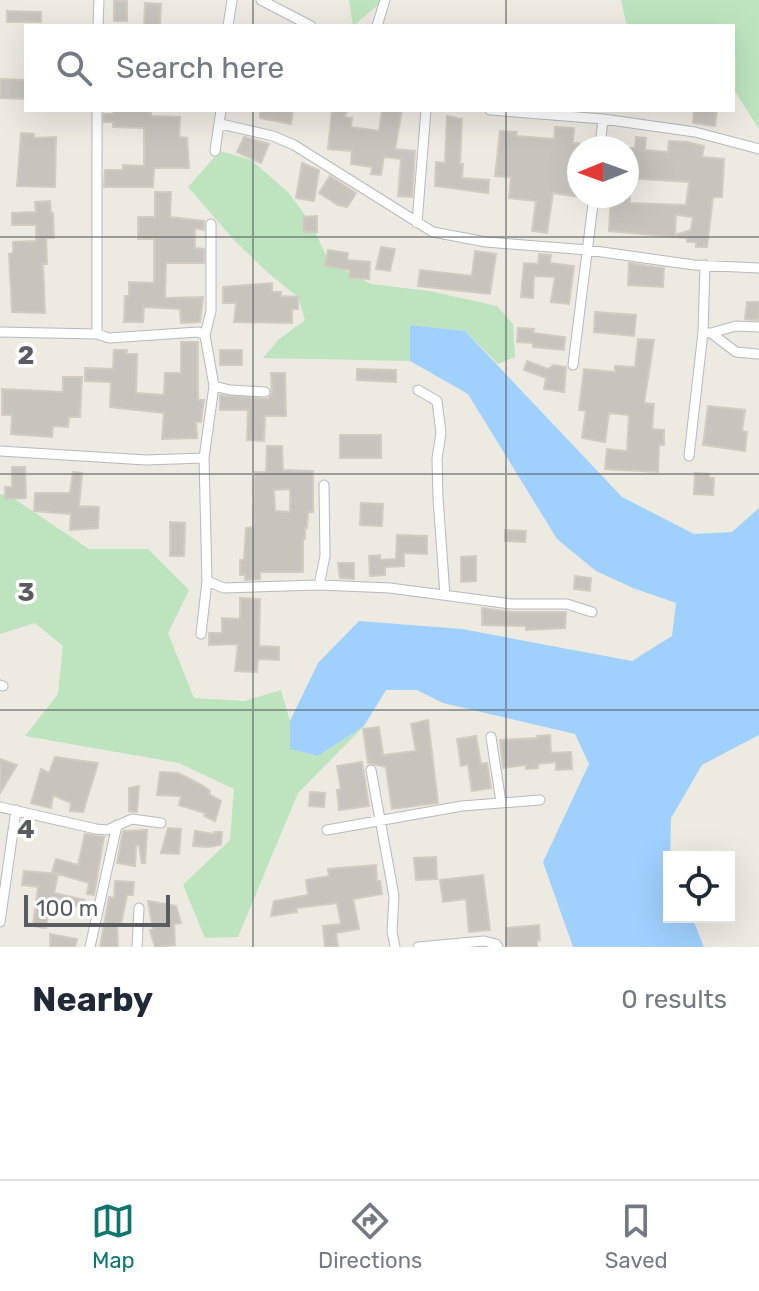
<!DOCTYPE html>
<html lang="en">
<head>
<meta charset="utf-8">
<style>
  body { margin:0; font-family:Rubik,sans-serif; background:#f6f6f7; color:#1f2937 }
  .controls { position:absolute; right:24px; bottom:24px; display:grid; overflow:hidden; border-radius:0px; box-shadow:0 8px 32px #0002 }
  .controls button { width:72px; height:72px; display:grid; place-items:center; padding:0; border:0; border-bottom:2px solid #e0e1e3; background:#fff; color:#1f2937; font:40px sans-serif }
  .compass { position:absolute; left:567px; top:136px; width:72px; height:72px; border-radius:50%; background:#fff; box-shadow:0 8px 32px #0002; rotate:269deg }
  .scale { position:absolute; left:24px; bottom:20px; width:146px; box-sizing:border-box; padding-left:8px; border:4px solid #595d62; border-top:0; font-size:22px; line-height:28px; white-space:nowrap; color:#595d62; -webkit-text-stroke:6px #fff; paint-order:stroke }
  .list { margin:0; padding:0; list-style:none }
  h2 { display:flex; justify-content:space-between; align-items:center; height:104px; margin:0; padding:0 32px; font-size:34px }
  h2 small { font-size:26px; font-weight:400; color:#747a83 }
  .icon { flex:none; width:44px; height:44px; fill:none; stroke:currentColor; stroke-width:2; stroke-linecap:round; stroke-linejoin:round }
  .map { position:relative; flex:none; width:759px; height:947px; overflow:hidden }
  .search { position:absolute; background:#fff; box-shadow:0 8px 32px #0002; left:24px; right:24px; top:24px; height:88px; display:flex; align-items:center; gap:20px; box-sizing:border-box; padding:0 28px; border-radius:0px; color:#747a83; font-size:30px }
  .sheet { height:232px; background:#fff }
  nav { display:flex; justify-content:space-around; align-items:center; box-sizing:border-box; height:112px; border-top:2px solid #e0e1e3; background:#fff; font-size:22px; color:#747a83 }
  nav a { display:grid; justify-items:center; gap:4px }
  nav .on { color:#0f766e }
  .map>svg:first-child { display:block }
  .green { fill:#bde4bf }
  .water { fill:#a0d0fe }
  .building { fill:#c7c4be; stroke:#d1ccbf; stroke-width:2; fill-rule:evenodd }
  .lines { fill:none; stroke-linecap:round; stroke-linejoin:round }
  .minor-casing { stroke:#b6b9be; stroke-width:11 }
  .minor { stroke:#fff; stroke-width:9 }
  .grid { fill:none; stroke:#595d62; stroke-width:2; stroke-opacity:0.55 }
  .grid-label { font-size:26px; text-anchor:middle; font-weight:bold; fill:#595d62; stroke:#fff; stroke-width:7; stroke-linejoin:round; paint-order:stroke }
</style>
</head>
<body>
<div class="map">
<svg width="759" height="947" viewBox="0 0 759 947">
  <rect width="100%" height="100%" fill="#eceae1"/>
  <path class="green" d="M349 0H384L353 26Z
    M621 0H759V129L733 88V26H627Z
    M220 151 251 160 288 192 311 223 329 262 371 284 429 291 497 306 513 324 515 357 498 364 465 331 410 325V361L263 358 278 340 305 320 298 297 267 272 234 240 188 187Z
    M0 494 10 496 89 549H148L189 590 168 633 194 698 244 701 281 690 290 721 291 749 318 756 364 726 298 793 238 937 205 938 183 885 230 840 234 789 179 763 25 736 58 694 63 646 35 623 0 634Z"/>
  <path class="water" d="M410 325 465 331 622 497 694 534 732 532 759 508V735L702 765 671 818 669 917H692L704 947H573L543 862 589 764 575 734 443 703 417 690H386L364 726 318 756 290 749V721L318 663 359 621 462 629 632 661 672 636 676 603 633 588 596 571 557 539 468 394 410 361Z"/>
  <path class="building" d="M114 1H127V21H114Z
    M145 3 161 4 160 25H144Z
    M7 11 41 12V22H7Z
    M0 79 26 80V99L0 98Z
    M113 110H151V116L180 117 179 137 187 138 189 168H154L153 187H104L105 170H123V165L144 166V128L113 127V122H104V114H113Z
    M260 110H293L291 124 260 118Z
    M332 110H348L344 117 352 118 351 127 379 131 382 110H402L395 149 415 151 412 197 398 196 401 159 384 157 381 175 371 174 372 167 351 164 352 151 328 149Z
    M694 110H717L715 126 693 123Z
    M447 116 462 119 460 164H463L462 178 489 180 488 193 435 186 436 162 445 163Z
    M555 127 574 128 573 143H579V197L553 193 547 233 532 231 536 201 509 198 511 177 495 176 500 131 517 132 516 136 554 139Z
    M21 133 34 134V138L56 137 55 187 17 186Z
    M244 137 269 144 261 163 237 152Z
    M636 137 646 138 645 150 668 152 669 141 687 142 704 146 702 157 724 159 722 197H713L707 247H696V242H687V238L609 231 611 196H630V203L686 205 689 182 627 178V148H635ZM676 215 693 217 691 230 675 235Z
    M302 163 319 170 314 201 296 198Z
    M330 176 356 193 347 207 338 205 319 193Z
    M155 192H171L170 217 204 221V230L195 228V248L204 249V263H166L165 298 203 297 200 322 181 323 180 309 144 307 143 322H124L125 296H129V282L154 283V239H138V217H155Z
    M50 201 51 213H53L54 238H46L47 264H43L45 313 12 312 9 254 13 253V242L36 241V225H12V213L36 212 35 202Z
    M317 216V232H304L303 217Z
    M381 247 395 249 390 271 376 269Z
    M328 250 348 253 347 260 370 262 369 279 349 278 350 270 325 266Z
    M475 251 496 254 490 294 418 286 420 270 472 276Z
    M539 254 551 255 550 263 574 266 569 304 551 302 555 277 534 276 533 298 521 297 524 263 538 264Z
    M629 263 664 268 663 287 628 285Z
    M272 283V292H281V296L298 297V309H292V323L234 322 236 303H223V287Z
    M747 302H759V320L745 319Z
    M595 312 636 315 634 336 594 332Z
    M518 328 534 329 533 333 565 337 564 350 533 347V343L517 342Z
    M638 339 654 340 644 403 654 404 652 429 664 430V445H659L658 472 605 469 607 449 627 451 629 415 609 413 605 442 582 438 586 411 579 410 584 369 615 372V366L635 367Z
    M181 342H198V400H204L201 422H196L197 438 162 439 164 413 110 407 111 382 85 381V368L113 369 114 350H127L126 354H137L136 393 164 395 165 373H181Z
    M220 350H242V365H220Z
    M527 361 548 369 554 365 566 367 564 392 544 389 546 378 524 370Z
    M357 369 396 370V382L357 380Z
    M271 373H285L286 416H265L264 441 247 440 248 410H220V395L268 399 272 393Z
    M63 377H82L80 417H69L68 427 53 426 52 437 11 434 12 415H2V389L63 392Z
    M708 406 745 410 742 431 747 432 745 451 703 445Z
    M340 435H381V458H340Z
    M267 446H282L283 470 313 471V512H308L307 528H305V539H303V572H260V579L245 580V575H240V560H244L246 528 253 527 255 472H266ZM290 489V512L275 511 274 490Z
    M12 467H25L26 498 5 499V487H12Z
    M73 472 82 473 79 506 99 507 98 528 70 530 71 514 34 511 35 493H70Z
    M695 473 709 474V478H714L713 495 694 494Z
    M361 503 383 504 382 526 360 525Z
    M170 522 185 523 184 556H170Z
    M505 530 526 531 525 542 505 541Z
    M397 535 427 536V554L404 553V566L385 567V575L370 576 369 556 380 555V560L396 559Z
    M476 556V581L461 582V557Z
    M338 563H354V579L340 578Z
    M575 576 591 578 590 591 574 589Z
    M240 598 260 599 259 646 279 647V660L258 659 257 672 235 671 238 644 209 645V633H222V618L240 619Z
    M482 608 511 612H566L565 628 526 630V626L482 625Z
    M428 720 438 803 392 809 386 767 368 763 363 729 379 727 383 755 416 751 411 724Z
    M550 735 551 753 571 752 572 769 556 770V762L538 764V768L526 769V765L503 768 500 740 538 738 537 736Z
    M476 736 481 764 487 763 491 788 472 791 468 764 461 766 457 739Z
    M55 757 98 763 83 812 70 811 71 803 53 795 51 808 31 803 41 769 49 773Z
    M0 759 17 765 0 793Z
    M362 762 369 806 339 810 337 790 341 789 337 766Z
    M160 772 178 773 200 784 210 791 209 794 221 801 215 821 204 816 205 813 179 805 181 796 157 795Z
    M139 786 137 812 129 811V788Z
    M310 792 325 793 324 807 309 806Z
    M168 828 181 829 179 854 161 853Z
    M147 830 145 863H142L139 845H136L135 866 117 863 123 831Z
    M195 831 214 834V832H222L221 845 208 847 193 846Z
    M85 834 104 837 94 895 87 894 89 883 52 872 56 859 78 865Z
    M436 857 437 879 416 880 414 858Z
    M376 865 377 881H380L382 894 353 899 359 929 336 933 338 946 325 947 323 926 341 924 337 903 296 908 297 912 271 916 274 901 308 895 306 880 329 876 328 869Z
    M24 871 58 874 54 893 85 900 83 907 49 903 46 928 33 926 38 887 22 885Z
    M483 875 490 930 469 932 466 899 443 902 440 880Z
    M115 881 134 882 133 895H127L121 924 117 923 118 947H100L109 897 114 898Z
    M148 901 176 906 181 923 174 924 175 945 155 947 150 930H153Z
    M539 925 540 940 537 941V947H507L506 928Z
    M50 934 77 939 75 947H50Z"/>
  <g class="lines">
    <defs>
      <path id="minor" d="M261 0 311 26
        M98 26 99 0
        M228 26 232 0
        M377 26 385 0
        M490 110 603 119 695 132 759 149
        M221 124 273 136 294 145 433 232 486 242 588 250 694 265 759 268
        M600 148 603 119
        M215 151 221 110
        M417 223 426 110
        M0 332 97 334 109 338 198 332 205 335
        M703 332 711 333 736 326 759 327
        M711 333 736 352 757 354
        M97 334V110
        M573 365 594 196
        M214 386 230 390 265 392
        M418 390 437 401 441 433 437 459 438 498 445 595
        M0 451 146 460 204 458
        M689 456 703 332 705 265
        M207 581 224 588 319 585 390 588 511 604H567L592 612
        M319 585 325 556 324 485
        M201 634 207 581 204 458 214 386 205 335 211 311V224
        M0 685 3 686
        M491 737 501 802
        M371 770 394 896 392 931 395 947
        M0 807 96 829 107 830 132 819 161 823
        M327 830 462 806 540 800
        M0 922 16 810
        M90 947 117 825
        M137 947 139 908
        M418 947 484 941 496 944 498 947"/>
    </defs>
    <use href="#minor" class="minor-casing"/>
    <use href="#minor" class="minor"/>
  </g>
  <path class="grid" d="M253 0V26M506 0V26M253 110V947M506 110V947M0 237H759M0 474H759M0 710H759"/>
  <g class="grid-label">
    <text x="26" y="364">2</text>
    <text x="26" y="601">3</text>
    <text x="26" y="838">4</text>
  </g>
</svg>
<div class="controls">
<button><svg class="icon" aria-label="locate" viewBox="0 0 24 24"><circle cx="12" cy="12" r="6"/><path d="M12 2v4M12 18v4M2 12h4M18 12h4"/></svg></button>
</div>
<svg class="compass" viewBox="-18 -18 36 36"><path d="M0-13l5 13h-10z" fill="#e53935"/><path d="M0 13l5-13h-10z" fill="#747a83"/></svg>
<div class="scale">100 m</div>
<div class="search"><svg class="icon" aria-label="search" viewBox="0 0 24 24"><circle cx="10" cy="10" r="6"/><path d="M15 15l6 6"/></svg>Search here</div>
</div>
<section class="sheet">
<h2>Nearby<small>0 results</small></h2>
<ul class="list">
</ul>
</section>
<nav>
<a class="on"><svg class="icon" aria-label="map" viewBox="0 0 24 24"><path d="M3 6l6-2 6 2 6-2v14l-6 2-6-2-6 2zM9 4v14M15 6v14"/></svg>Map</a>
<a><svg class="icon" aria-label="directions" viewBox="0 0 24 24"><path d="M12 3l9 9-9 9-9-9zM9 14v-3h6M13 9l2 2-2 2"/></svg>Directions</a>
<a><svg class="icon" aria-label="saved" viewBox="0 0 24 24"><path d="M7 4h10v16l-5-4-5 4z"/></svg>Saved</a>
</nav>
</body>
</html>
